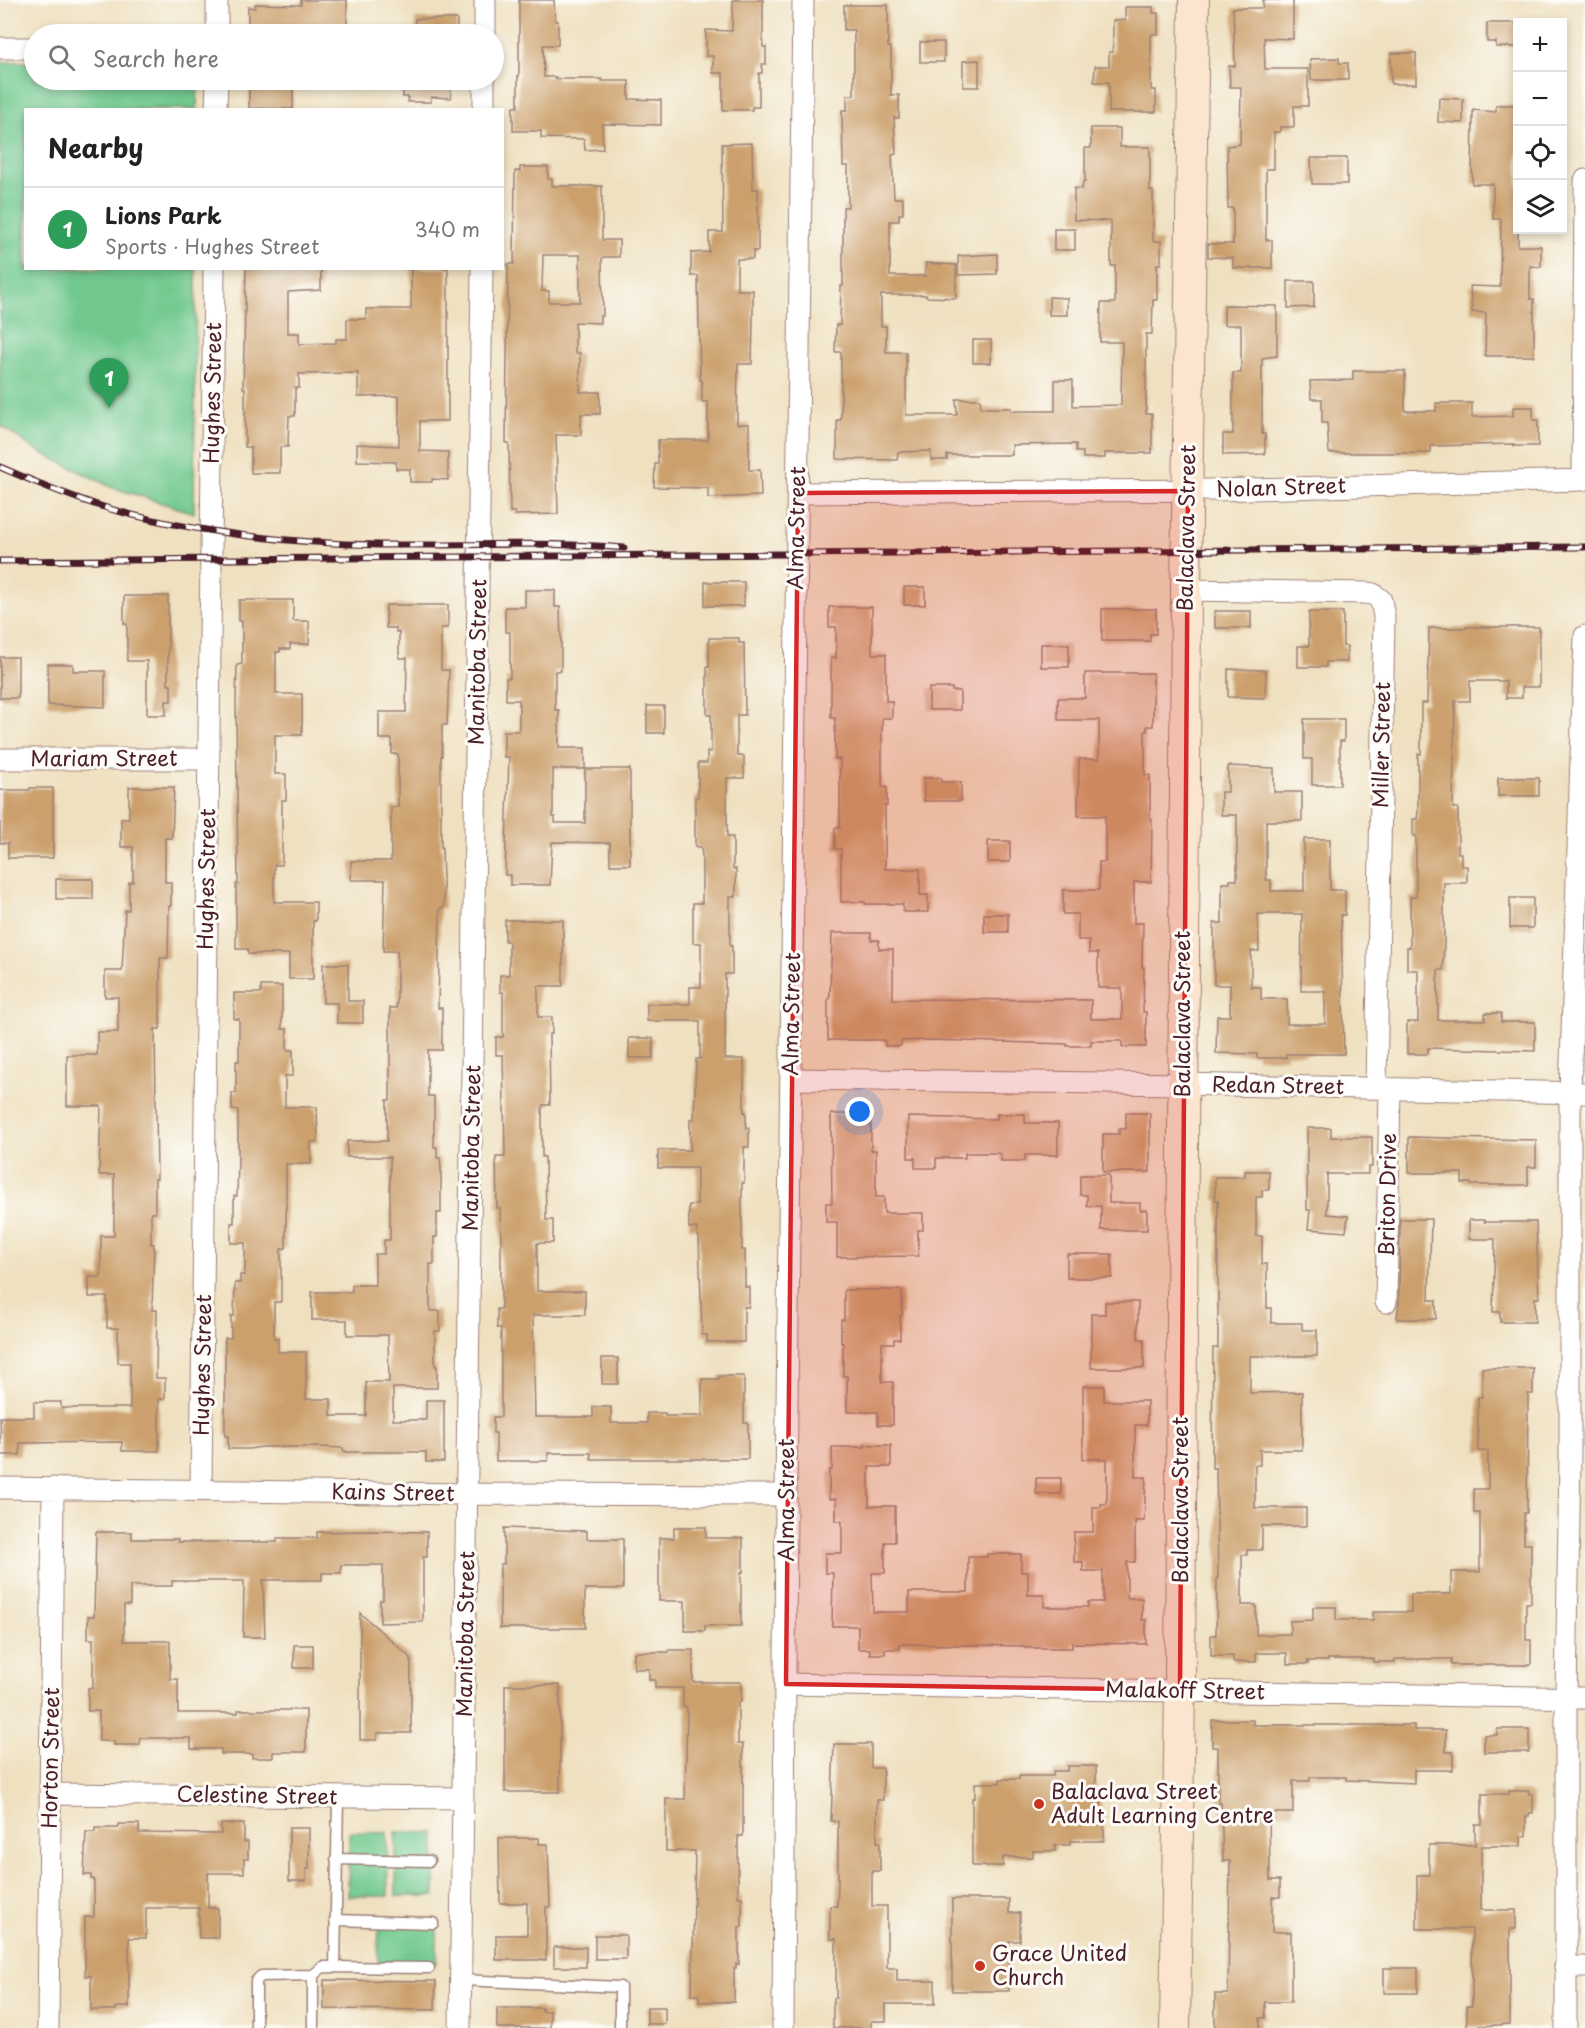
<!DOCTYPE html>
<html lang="en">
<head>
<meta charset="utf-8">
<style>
  body { margin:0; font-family:"Playpen Sans",sans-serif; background:#f2f2f2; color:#222 }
  .controls { position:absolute; right:18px; top:18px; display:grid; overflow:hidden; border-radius:0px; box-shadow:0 3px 9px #0003 }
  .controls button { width:54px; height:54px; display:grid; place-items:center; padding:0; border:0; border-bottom:2px solid #e0e0e0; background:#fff; color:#222; font:30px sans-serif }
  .you { position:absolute; left:860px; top:1112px; width:21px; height:21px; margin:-15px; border:4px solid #fff; border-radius:50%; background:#1a73e8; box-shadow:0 0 0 9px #1a73e833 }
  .badge { display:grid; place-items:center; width:39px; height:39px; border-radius:50%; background:#ea580c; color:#fff; font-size:20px; font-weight:700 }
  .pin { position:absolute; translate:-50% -50px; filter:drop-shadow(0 2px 3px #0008) }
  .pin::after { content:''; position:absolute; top:32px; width:21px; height:18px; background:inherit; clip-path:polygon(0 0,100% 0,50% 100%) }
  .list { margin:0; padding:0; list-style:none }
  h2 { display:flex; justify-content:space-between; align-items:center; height:78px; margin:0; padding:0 24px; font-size:26px }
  h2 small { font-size:20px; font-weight:400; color:#767676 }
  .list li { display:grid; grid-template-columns:39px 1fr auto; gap:18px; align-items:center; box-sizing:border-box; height:84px; padding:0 24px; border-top:2px solid #e0e0e0 }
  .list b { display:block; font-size:22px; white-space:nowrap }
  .list p { margin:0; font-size:20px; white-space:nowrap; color:#767676 }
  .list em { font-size:20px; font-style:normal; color:#767676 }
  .icon { flex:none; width:33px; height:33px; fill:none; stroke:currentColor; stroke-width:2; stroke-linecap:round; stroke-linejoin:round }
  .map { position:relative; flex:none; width:1585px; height:2028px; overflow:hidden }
  .search { position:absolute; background:#fff; box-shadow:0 3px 9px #0003; left:24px; top:24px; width:480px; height:66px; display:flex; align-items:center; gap:15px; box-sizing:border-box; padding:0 21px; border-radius:33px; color:#767676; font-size:22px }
  .panel { position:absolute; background:#fff; box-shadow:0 3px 9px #0003; left:24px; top:108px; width:480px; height:162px; border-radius:0px }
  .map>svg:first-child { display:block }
  .green { fill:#71c98f; stroke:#5e745d; stroke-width:1.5 }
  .building { fill:#cca06d; fill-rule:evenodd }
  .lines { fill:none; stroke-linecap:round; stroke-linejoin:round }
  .lane-casing { stroke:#9c8076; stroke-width:13 }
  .street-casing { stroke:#9c8076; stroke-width:23 }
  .secondary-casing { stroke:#9c8076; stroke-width:32 }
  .lane { stroke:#fff; stroke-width:10 }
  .street { stroke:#fff; stroke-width:21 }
  .secondary { stroke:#fbe5cf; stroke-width:30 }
  .rail-casing { stroke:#4a1f2b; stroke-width:7 }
  .rail { stroke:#fdfcf7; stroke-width:4.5; stroke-dasharray:14; stroke-linecap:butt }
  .marked { fill:#d62828; fill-opacity:0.2; stroke:#d62828; stroke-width:4.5; stroke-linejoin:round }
  .poi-dot { fill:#c8321e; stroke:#fdfcf7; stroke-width:2 }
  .labels { text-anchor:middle; stroke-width:6; stroke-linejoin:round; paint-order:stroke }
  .street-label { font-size:21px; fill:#4a1f2b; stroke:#fdfcf7 }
  .poi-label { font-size:21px; fill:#4a1f2b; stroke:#fdfcf7; text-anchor:start }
</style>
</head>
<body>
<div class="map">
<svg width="1585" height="2028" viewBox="0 0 1585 2028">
  <rect width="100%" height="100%" fill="#fdfcf7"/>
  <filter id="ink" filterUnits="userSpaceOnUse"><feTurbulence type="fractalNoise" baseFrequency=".0167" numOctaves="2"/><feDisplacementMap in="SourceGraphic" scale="12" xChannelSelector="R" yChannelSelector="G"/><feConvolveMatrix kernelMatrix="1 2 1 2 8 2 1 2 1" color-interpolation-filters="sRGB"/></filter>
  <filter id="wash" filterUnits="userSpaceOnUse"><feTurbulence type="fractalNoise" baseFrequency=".008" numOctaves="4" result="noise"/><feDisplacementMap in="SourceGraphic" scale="24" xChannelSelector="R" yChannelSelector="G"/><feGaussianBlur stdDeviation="1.35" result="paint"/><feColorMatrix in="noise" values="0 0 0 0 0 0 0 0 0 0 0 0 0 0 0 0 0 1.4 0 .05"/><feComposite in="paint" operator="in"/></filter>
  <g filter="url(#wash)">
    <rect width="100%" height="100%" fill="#efe0c0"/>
    <path class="green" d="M0 62H34V80H198L197 109 26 110V268L196 269 194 513 111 487 36 450 0 425Z
      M349 1832 387 1833 388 1896H348Z
      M396 1832 435 1833V1896H396Z
      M379 1921 437 1922V1963L378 1962Z"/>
    <g id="blocks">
      <path class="building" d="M301 0H347V34L248 31V7L255 8V4L301 5Z
        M519 0H554L555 21H558V45H543L544 77H556V79H602V81H629V99L661 100V125L602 124 603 149 585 150 584 139 541 138V131H513V107H518V76H519Z
        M733 0H763V47H766V64H762V73H759V107H752V110H723V73H713V56H706V30L732 31Z
        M1263 0H1293V39L1264 38 1265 69H1308V106H1294V127H1280V132H1274V169H1266V240H1272V268H1233V258L1208 257V244H1233V208H1228L1227 146 1240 144 1241 87H1230L1229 66H1235L1233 8H1263Z
        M844 5H888V47H891V95H899V118H894L896 154 892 155 894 198H903V214H899V221H890V276H925L926 263 956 265V298L926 297V295H881V326H886V352H906V415H957L956 399H980L981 408H1011V411H1055V380H1073V406L1121 405 1122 342H1100L1101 303H1115V266H1111V221L1074 220V188L1082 189 1083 182H1085V148H1091V128H1120V147H1150V191H1153V241H1161V264H1157V300H1153L1152 334H1146V414H1152V453H1105V458H1083V452H1076V444L1012 445V455H947V460H931V451L898 452 897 460 837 459V420H841V352H835L836 325H840L841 286H843V207H848V166H843L842 110H847V95H854V30H844Z
        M1125 7H1153V13H1158V34H1152L1151 37V90H1156V112H1109V82H1094L1095 66H1109V52H1113V20H1125Z
        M415 19H457V34H415Z
        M1487 23H1518V47H1496V42H1487Z
        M920 42H944V62H920Z
        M1391 53H1416V84H1391Z
        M1339 58V63H1348V80H1311L1310 59Z
        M979 60V87H963V61Z
        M403 80H451V98L431 97V102H408V97H403Z
        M249 84 293 85V109L249 108Z
        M1439 98 1463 99V123L1438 122Z
        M1496 105H1518V246H1541V267L1530 266V299H1534V356H1485L1486 313 1472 312 1470 286 1500 287 1501 219H1493V184H1472L1473 110 1496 112Z
        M752 143 753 189H758V251H753V259H737V290H753V320L752 364H738L737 424H749V470H760L761 496 708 498V488L654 487 655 464H658V440H708V402H702V380H700L698 276H691V253L709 252V232H723L722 144Z
        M1311 158H1347V184H1312Z
        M520 167H548V179H552V186H602V238L603 240H619V257H603L602 259 603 316H600V323L575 322V353H580V392H600V414H581V435H556L558 514 515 515V512H510L509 443H506L508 264H514L515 171H520ZM543 255H580V302H549V291H542Z
        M1054 229H1075V250H1054Z
        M997 254V274L958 275V256Z
        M246 268H286V271L321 270V290L288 292V333H299V344L336 343V339H347V319H366V309H411V268H448V421H420V451L448 452V480L432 479V482H410V469H396V462L357 461V444L399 446V396L358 397V373L299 374V388H295V416H289L288 447H280V473H251V447H245V388H243Z
        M1288 281H1314V307L1288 308Z
        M1049 297 1067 298V315H1049Z
        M1224 305 1277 306V356L1262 358V434H1265V454L1223 455V434H1233V373H1241V325H1224Z
        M973 340H991V363H973Z
        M1353 371H1405V411H1436V403H1472V417L1513 416V407H1533V420H1538V446H1514V444L1431 446V453H1329L1327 423H1322V399H1311L1310 381 1353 380Z
        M705 582H744V606H705Z
        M904 587H925V605H904Z
        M525 590H555V607H560L561 644V671H555V710H559V748H585V769H553V817H555V823H585V769H630V865H610V843L552 842 550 885H510V875H505L509 757H504V731H519V700H506V678H510V632H505V607H525Z
        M124 596H168V685H171V701H166V715H147V661H127V624H124Z
        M239 600H293V621H309V644H290V649H280V652H276V694H302V735H275V774H286V800H282V865H274V902H316V921H313V979H289V954H248V949H236V884H238L236 702 237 665 242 664V621H239Z
        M386 605H448V628H441V670H449L447 725H442V756H441V848H442L444 908H440L438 1008H442V1050H428V1096H434V1147H437V1158H440L441 1168V1213H437V1237H434V1264H430V1311H440V1331H435V1366H437V1388H393V1420H426V1400H444V1462H426V1452H346V1451H343V1448L322 1447H262L249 1449H228V1436H225V1338H231V1316H234L235 1283H240V1275H245V1243H231V1223H234V1196H237L238 1160V1110H232V1093H236V1061H239V1019H234V993H261V986H282V1029H287V1050H293V1076H285V1107H317L318 1142H311V1164H286V1248L281 1249V1302H274V1338H278V1352H306V1399H331V1416H366V1382H389L388 1335H347V1320H312V1292H352V1285H375V1254H384V1240H390V1157H347V1141H387V1100H390V1008H396L397 1000V951H383L385 880H351V861H391V807H398V754H392V739H379V712H406L407 658H399V632H396V628H386Z
        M829 607H872V654H886V701H892V718H882V787H887V806H885V869H920V895H928V912H903V904H865V902H841V849H835V828H840V759H835V718H831V658H836V627H829Z
        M1102 609H1156V634H1150V641H1102Z
        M1215 611H1251V628H1215Z
        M1309 612H1343V646H1347V662H1326V667H1298V646H1309Z
        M1466 627H1539V687H1522V698H1506V681H1470V701H1455L1453 808H1458V853H1461V866H1467V883H1444V943L1443 970H1438V1020H1485V1013H1501V1022H1535V1051L1428 1048V1054H1407V1022H1418V970H1407V947H1410V897H1416V836H1413V819H1417L1418 812V754H1421V703H1427L1429 628H1466Z
        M709 638H739V643H744L745 715H737V752L738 756H744V778H727V837H733V869H736V897H730V946H732V974H725V1059H744V1112H746V1128H749V1147H744V1183H742V1250H745V1287H749V1307H744V1342H707V1335H702L699 1236H697V1228H689V1205H697V1168H658V1150H690V1119H694L696 1059H700V1021H647V1004H690V987H701V943H693V903H702V857L701 847H695V797H698V763H707V752H711V715H707V667H709Z
        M1041 644H1069V667H1041Z
        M0 657H18V698H0Z
        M48 664H73V671H105V707L48 705Z
        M1228 669 1266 670 1265 698 1228 697Z
        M1085 673H1153V726H1147V731H1145V775H1150V819H1152L1151 882H1134V923H1143L1142 967H1144L1143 1012H1146V1047H1122V1041H1091V1046H1067V1044L929 1040 901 1041V1046H885V1041H883V1040H828V999H829L830 994 832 933H871V940H879V949H893V999L1091 1000V1019H1122V988H1098V953H1089V940H1078V914H1063V890H1099V862H1105V816H1078L1079 759H1099V720H1058V698H1085Z
        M929 688H952V691H960V710H929Z
        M647 706H664V733H647Z
        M1304 719H1344V741H1340V785H1312V759H1304Z
        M1228 766 1274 768V792H1302V821H1266V880H1271V891H1304V839H1330V890H1345V915H1341L1344 1054H1286V1058H1257V1054L1216 1053 1217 1016H1230V985H1214V923H1222V883H1230V880H1237V815H1221V792H1228ZM1258 914H1302L1301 991H1325V1024H1287V999H1261V987H1251V951H1259Z
        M924 778H941V782H961V801H924Z
        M1498 778H1539V796H1498Z
        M129 787H174L172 838H165V882H171V906H169L168 958H160V1029H155L157 1179H155V1213H151V1244H154L152 1310H157L156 1378H165V1399H159V1451H122V1442L20 1443V1455H1L0 1417H34V1402H61V1408H130V1363H118V1328H107V1297H89V1277H101V1236H114V1175H99L101 1106H67V1055H97V1032H118V997H105V971H122L125 910H129V882H133V847H121V818H129Z
        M30 788H53V858H8V843H0V790H30Z
        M988 841H1010V862H988Z
        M56 879H93V899H56Z
        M1510 898H1533V928H1510Z
        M984 914H1008V932H984Z
        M505 920H563V986H538V1017H552V1034H549L550 1105H543L542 1109V1157H545L546 1220H553V1243H537V1291H585V1315H533L535 1417H593V1407H611V1423H647V1413H665V1416H702V1379H719V1376H744V1423H748V1459H591V1453H548V1461H496V1433H493V1417H501V1328H497V1309H501V1240L500 1208H497L496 1157H505L503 1055H496V1037H503V992H500V975H509V943L508 941H505Z
        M323 964H348V1001H363V1023H337V1003H323Z
        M629 1038H653V1058H629Z
        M1126 1113H1150V1172H1103V1134H1119V1129H1126Z
        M831 1114H871V1150H876V1197H884V1213H923V1230H918V1256L837 1257V1222H826V1203H832Z
        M997 1114H1025V1123H1058V1155H1025V1161H1001V1155L997 1153H965V1158H936V1168H915V1158H908V1117L997 1119Z
        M1307 1128H1331V1137H1372V1167H1368V1174H1327V1214L1348 1216 1346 1232 1308 1229 1310 1210H1307Z
        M1409 1137 1536 1140V1167H1528V1185H1471V1183H1462V1173H1409Z
        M1245 1171H1269V1190H1262V1197H1256V1236H1262V1264H1267V1308H1271V1323H1302V1330H1317V1356H1250V1393L1302 1392V1450H1260V1465H1255V1508H1306V1526H1262V1550H1247V1555H1242V1605H1256V1635L1290 1634V1621L1313 1620V1607H1336V1620H1373V1612H1411V1594H1451V1572H1480V1513H1474V1489H1488V1451H1478V1397H1482V1368H1533V1394H1528L1527 1513H1524V1544H1531V1603H1526V1640H1531V1665H1451V1659H1395V1662H1373V1659H1328V1661H1308V1664H1287V1653H1256V1662H1233V1656H1211V1635H1216L1217 1577H1218L1216 1468H1212L1213 1348H1218V1200H1215V1177H1245Z
        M1080 1175H1109V1203H1140V1210H1147V1230H1101V1206H1087V1195H1080Z
        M1400 1219H1431L1429 1300H1436V1319H1397L1399 1302Z
        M1469 1220H1484V1222H1536L1539 1298H1535V1322H1500V1312H1493L1495 1239H1469Z
        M1067 1254H1112V1278H1067Z
        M844 1290H902V1316H900V1339H894V1343H882V1382H893V1425H878V1412H847V1376H843V1343H841V1320H844Z
        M1105 1302H1138V1339H1144V1368H1091V1314H1105Z
        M602 1358H618V1384H602Z
        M1083 1386H1104V1401H1147V1425H1135V1477H1146L1144 1521H1135V1562H1127V1598H1142V1620H1146V1644L1072 1643V1648H1024V1646L900 1644V1649H885V1654H870V1649H858V1626H832L833 1573H825V1553H842V1521H836V1499H829V1470H832V1447H865V1445H891V1467H869V1506H895V1542H885V1573H872L873 1612H909V1592H968V1557H987V1554H1021V1572H1028V1595H1044V1607H1088V1602H1103V1571H1083V1562H1074V1532H1093V1507H1101V1504H1107V1459H1083Z
        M1036 1478H1061V1494H1036Z
        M674 1527H706V1538H743V1572H741V1626H705V1631H685V1601H659V1538H674Z
        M504 1528 587 1531V1539H623V1589H585V1628H500V1564H504Z
        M368 1531 427 1532V1557H423V1622L380 1623V1600H383V1565H341V1573H322V1580H263L265 1637H243L244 1581H172V1586H130V1605H124V1641H170V1679H178V1713H238V1710H306V1752H273V1758H252V1754H221V1749H191V1738H140V1745H114V1741H99V1711H88V1688H93V1639H88V1616H94L96 1532H132V1539H178V1542H277V1538H317V1532Z
        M360 1613 411 1658V1733H377V1740H360Z
        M294 1645H313V1668H294Z
        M669 1650H693V1682H741V1702H738V1744H743V1836H738V1897H742V1927H739V1964H736V1968H734V2002H699V1995H692L695 1851H666V1799H685L687 1707H683V1688H655V1680H649V1669H634V1652H669Z
        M505 1685H560V1792H505Z
        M1212 1720H1253V1725H1414V1730H1446V1752H1453V1770H1414V1783L1346 1780V1777H1310V1781H1293V1813H1269L1270 1880H1280V1897H1272V1932H1291V2002H1265V2018H1260V2028H1215V1994H1228L1230 1861H1223L1221 1803H1218V1747H1212Z
        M1497 1729H1529V1752H1484V1735H1497Z
        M834 1744H871V1768H883V1800H877V1842H880V1871H872V1906H887V1968H897V1981H935V2004H886V2021H871V2028H833V1998H836V1939H830V1906H837L838 1883V1821H831Z
        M1067 1766H1096V1794H1101V1815H1104V1841H1070V1845H1055V1851H1033V1857H1003V1866H972V1798H975V1783H1000V1779H1019V1776H1053V1771H1067Z
        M1509 1791H1529V1794H1533V1813H1529V1816H1526V1836H1521V1846H1481V1910H1516V1929H1510V2024L1467 2027V2006H1472V1929H1417V1875H1429V1845H1475V1824H1482V1794H1509Z
        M118 1824H139V1833L221 1834V1824H244V1842H248V1859H244V1873H208V1908H218V1938H199V1908H146V1938H129V2007H116V2010H91V1976H85V1917H94V1879H91V1875H84L86 1832H95V1828H118Z
        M289 1828H309V1869H306V1881H289Z
        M499 1838H539V1844H548L550 1907H546V1960H496V1935H527V1903H500Z
        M952 1899H1009V1913H1020V1941H1009V1991H952Z
        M595 1935H626V1959H595Z
        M554 1947H586V1967H554Z
        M1384 1968H1418V1993H1384Z
        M324 1980 436 1981 435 2010 324 2009Z
        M647 2007H665V2024H647Z
        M497 2008H542V2011H550V2028H497Z"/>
    </g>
  </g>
  <g filter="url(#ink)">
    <use href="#blocks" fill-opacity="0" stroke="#9c8076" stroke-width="1.5"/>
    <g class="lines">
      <defs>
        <path id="lane" d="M336 1859 429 1861
          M335 1920 433 1923
          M335 1967 338 1797
          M313 1975 323 1967 429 1968
          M461 1980 620 1987V2028
          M256 2028V1981L261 1976 313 1975V2028"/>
        <path id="street" d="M217 34V0
          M485 34V0
          M0 48H34
          M216 110 217 80
          M484 110V80
          M798 493 1213 490 1583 480 1585 180
          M1186 590 1366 593 1373 594 1381 600 1384 617 1376 1088
          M0 759H208
          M791 1079 1183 1084 1585 1093
          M1386 1302 1390 1089
          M0 1488 468 1494 786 1495
          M201 1490 214 268
          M786 1684 1585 1698
          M50 1794 463 1798
          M1565 1967H1585
          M48 2028 53 1488
          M460 2028 482 268
          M783 2028 786 1495 803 0
          M1566 2028V1698L1570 1457V1093L1585 636"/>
        <path id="secondary" d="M1175 2028 1180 1690 1186 590 1194 0"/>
      </defs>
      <use href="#lane" class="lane-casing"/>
      <use href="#street" class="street-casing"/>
      <use href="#secondary" class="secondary-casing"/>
      <use href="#lane" class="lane"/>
      <use href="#street" class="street"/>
      <use href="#secondary" class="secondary"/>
      <defs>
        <path id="rail" d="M0 467C32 481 64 494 97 505 184 532 288 543 379 545 461 546 542 541 624 548
          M0 561 1585 547"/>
      </defs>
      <use href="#rail" class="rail-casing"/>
      <use href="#rail" class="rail"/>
    </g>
  </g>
  <path class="marked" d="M1188 491 1180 1690 786 1684 798 493Z"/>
  <g class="poi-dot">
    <circle cx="1039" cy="1804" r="6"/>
    <circle cx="980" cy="1966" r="6"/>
  </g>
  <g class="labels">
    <g class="street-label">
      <text transform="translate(213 393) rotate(-89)" y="7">Hughes Street</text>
      <text transform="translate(1281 488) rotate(-2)" y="7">Nolan Street</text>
      <text transform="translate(797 528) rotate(-89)" y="7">Alma Street</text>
      <text transform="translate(1187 528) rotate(-89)" y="7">Balaclava Street</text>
      <text transform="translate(478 662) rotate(-89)" y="7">Manitoba Street</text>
      <text transform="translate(1382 745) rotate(-89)" y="7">Miller Street</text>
      <text x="104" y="766">Mariam Street</text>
      <text transform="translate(207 879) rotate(-89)" y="7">Hughes Street</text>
      <text transform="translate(792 1014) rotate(-89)" y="7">Alma Street</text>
      <text transform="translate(1183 1014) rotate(-90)" y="7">Balaclava Street</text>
      <text transform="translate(1278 1086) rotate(1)" y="7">Redan Street</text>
      <text transform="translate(472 1148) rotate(-89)" y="7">Manitoba Street</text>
      <text transform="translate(1388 1195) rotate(-89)" y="7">Briton Drive</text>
      <text transform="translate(203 1365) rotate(-89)" y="7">Hughes Street</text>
      <text transform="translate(393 1493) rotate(1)" y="7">Kains Street</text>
      <text transform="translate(787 1500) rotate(-90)" y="7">Alma Street</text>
      <text transform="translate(1181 1500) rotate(-90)" y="7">Balaclava Street</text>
      <text transform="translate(466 1634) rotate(-89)" y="7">Manitoba Street</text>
      <text transform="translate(1185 1691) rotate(1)" y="7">Malakoff Street</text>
      <text transform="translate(51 1758) rotate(-89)" y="7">Horton Street</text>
      <text transform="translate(257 1796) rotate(1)" y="7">Celestine Street</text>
    </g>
    <g class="poi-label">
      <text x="1051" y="1799">Balaclava Street<tspan x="1051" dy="24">Adult Learning Centre</tspan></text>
      <text x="992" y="1961">Grace United<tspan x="992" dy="24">Church</tspan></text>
    </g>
  </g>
</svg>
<div class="controls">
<button>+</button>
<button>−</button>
<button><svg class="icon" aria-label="locate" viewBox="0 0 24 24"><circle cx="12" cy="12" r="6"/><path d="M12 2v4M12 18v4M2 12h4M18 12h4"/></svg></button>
<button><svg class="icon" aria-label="layers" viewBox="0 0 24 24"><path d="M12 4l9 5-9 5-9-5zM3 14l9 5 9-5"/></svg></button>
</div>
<div class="you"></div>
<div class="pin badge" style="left:109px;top:408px;background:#2e9e5b">1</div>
<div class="search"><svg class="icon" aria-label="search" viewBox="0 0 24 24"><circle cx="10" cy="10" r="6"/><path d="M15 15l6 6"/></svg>Search here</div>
<section class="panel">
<h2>Nearby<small></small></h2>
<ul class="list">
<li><span class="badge" style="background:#2e9e5b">1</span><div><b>Lions Park</b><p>Sports · Hughes Street</p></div><em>340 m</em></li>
</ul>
</section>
</div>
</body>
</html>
